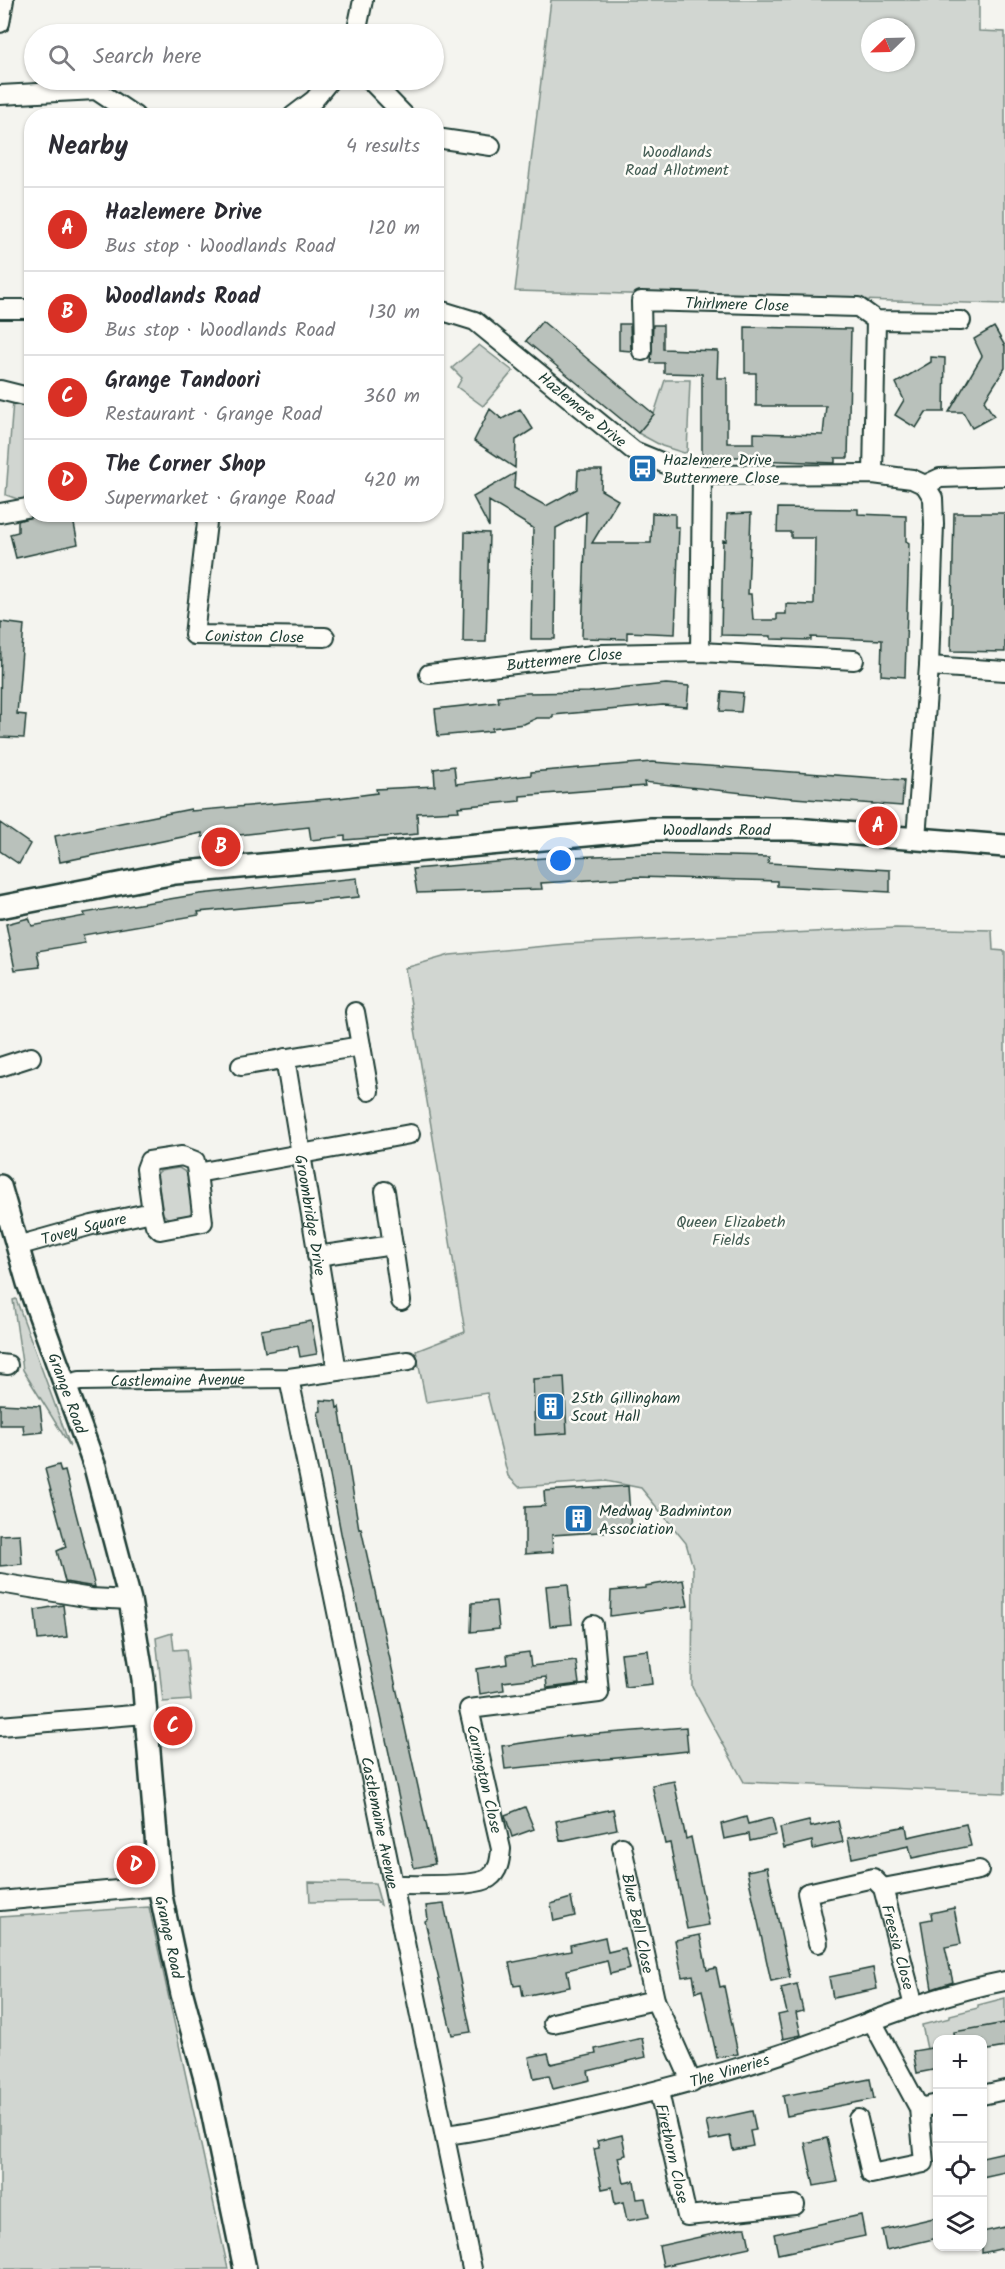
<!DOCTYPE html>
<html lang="en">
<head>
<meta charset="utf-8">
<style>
  body { margin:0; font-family:Kalam,sans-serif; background:#f7f7f7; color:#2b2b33 }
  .controls { position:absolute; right:18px; bottom:18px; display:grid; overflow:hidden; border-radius:12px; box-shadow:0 2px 4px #0004 }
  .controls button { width:54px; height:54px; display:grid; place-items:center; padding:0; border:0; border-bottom:2px solid #e1e1e2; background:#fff; color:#2b2b33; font:30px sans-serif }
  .compass { position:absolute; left:861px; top:18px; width:54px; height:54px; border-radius:50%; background:#fff; box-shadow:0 2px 4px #0004; rotate:247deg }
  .you { position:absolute; left:561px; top:861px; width:21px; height:21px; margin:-15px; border:4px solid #fff; border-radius:50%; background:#1a73e8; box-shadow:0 0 0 9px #1a73e833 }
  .badge { display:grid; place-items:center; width:39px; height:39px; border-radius:50%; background:#d93025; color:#fff; font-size:20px; font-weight:700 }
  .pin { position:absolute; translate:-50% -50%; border:3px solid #fff; box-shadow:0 2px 6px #0006 }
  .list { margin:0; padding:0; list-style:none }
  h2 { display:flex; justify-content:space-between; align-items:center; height:78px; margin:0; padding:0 24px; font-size:26px }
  h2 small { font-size:20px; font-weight:400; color:#7c7c81 }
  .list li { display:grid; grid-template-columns:39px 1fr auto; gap:18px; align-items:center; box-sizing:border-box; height:84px; padding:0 24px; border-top:2px solid #e1e1e2 }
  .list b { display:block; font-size:22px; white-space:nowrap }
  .list p { margin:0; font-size:20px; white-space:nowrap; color:#7c7c81 }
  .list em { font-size:20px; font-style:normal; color:#7c7c81 }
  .icon { flex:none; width:33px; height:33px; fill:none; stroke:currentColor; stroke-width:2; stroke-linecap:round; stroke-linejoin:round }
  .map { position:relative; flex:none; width:1005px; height:2269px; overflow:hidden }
  .search { position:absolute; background:#fff; box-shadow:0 2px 4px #0004; left:24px; top:24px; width:420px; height:66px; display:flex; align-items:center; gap:15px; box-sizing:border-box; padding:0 21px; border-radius:33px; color:#7c7c81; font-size:22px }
  .panel { position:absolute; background:#fff; box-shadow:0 2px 4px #0004; left:24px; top:108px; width:420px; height:414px; border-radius:24px }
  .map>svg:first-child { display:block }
  .green { fill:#d1d6d1; stroke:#788a82; stroke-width:1.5; fill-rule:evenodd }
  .building { fill:#b9c1bb; stroke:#1f3d34; stroke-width:1.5 }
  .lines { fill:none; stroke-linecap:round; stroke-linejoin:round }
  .minor-casing { stroke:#1f3d34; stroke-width:22 }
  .tertiary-casing { stroke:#1f3d34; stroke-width:26 }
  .minor { stroke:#fdfcf7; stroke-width:18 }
  .tertiary { stroke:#fdfcf7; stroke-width:21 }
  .labels { text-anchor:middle; stroke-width:5; stroke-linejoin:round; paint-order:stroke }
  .park-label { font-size:16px; fill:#435c53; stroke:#fdfcf7 }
  .street-label { font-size:16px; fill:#1f3d34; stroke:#fdfcf7 }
  .poi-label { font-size:16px; fill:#1f3d34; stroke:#fdfcf7; text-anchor:start }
</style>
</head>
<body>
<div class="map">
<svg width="1005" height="2269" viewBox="0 0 1005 2269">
  <rect width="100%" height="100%" fill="#f4f4ef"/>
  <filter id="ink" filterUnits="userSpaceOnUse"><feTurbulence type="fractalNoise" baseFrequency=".0167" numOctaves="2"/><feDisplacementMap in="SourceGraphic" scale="12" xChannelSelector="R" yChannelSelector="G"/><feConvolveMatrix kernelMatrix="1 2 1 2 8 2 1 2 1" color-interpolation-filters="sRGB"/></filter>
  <g filter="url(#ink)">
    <path class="green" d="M551 0H979V31L1005 32V304L515 291ZM870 27H906V63H870Z
      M479 345 513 371 483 406 457 387 462 378 452 368Z
      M665 380H690L687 452 684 453 662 446 638 433 654 414Z
      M13 401 31 402V499L23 501 6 495Z
      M896 928 992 930 993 950 1005 951V1793L744 1782 692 1687 693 1567 686 1543 641 1488 606 1481 519 1487 508 1476 487 1393 426 1402 416 1351 465 1332 405 968 450 955 566 944Z
      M179 1168 187 1173 193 1210 189 1215 167 1218 163 1214 157 1174 160 1171Z
      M16 1299 70 1446 23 1370 13 1300Z
      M172 1633 174 1650 186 1649 191 1700 163 1702 156 1638Z
      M309 1882 375 1883 381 1905 376 1901 310 1902Z
      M149 1907 228 2269H0V1917Z
      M1005 1998V2023L954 2033 955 2039 938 2040 937 2047 927 2049 922 2025 950 2018V2015L978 2008V2005Z"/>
    <path class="building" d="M542 321 654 414 638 433 526 341Z
      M619 324H630L631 351 619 350Z
      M653 325H663V349L718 351 717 378H727V443H754V433L823 435 826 406H756V373H745V327L851 329 848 458H835V463L753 460V457H702V374L664 373V363H651Z
      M994 327 1005 346V368L984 401 994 416 972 428 963 412H949L982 356 974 339Z
      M931 357 945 358 944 412H926L916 428 895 415 904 400 896 383 931 362Z
      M490 409 502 419 520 409 533 429 516 440 515 468 474 441Z
      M578 470H602L601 490 618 500 592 543H651L652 513 675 514V527H679L675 634 627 632V639L582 638 586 512 556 528 555 639H531L533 528 489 501V527L473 497 515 473 514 488 546 506 577 489Z
      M778 508 858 509V514L906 516V541L909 543 905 677 881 675 882 640 811 637V640L771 639V636L721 635 723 540 726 541 727 514 751 513 748 594H751L753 620H777V614H786V604L814 605 815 538H791V532H777Z
      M954 513H1005V652L951 651Z
      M40 514H72L78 544 16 558 10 534 18 532V521Z
      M465 532 489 533 486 642H463Z
      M1 622 24 625 17 714 26 715 24 738 0 737Z
      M666 684 689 686 687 707 663 705 553 715V718H537L524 724 492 728V731L438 736 435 709 499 702 498 697 527 693 589 692Z
      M722 691 743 693 741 712 720 711Z
      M652 762 904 780 902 806 780 797 644 782 645 786 520 796V801L458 807 459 811 417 813 418 834 383 837 345 840V836L311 840 309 827 239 835 202 837V833L60 862 55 836 191 809V811L339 798 377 793 376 789 435 786 434 769 454 766 456 784 531 775V772Z
      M0 823 30 844 19 864 0 851Z
      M647 854 769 857 768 863 890 870V892L777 886V881L637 877 541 883 542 889 417 893 413 869 544 858Z
      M357 878 359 897 198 912 199 915 83 935 85 943 37 951 40 967 15 970 6 924 29 918 32 926 85 916 84 913 200 894Z
      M311 1321 317 1354 300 1357 298 1346 265 1352 261 1330Z
      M564 1377 567 1433 535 1435 533 1379Z
      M320 1400 336 1401 337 1408 339 1407 359 1529 361 1528 435 1864 414 1868 341 1533 318 1412 321 1411Z
      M0 1404 40 1406 43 1432 24 1434 23 1425H0Z
      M59 1465 61 1472 65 1471 95 1587 65 1582 64 1578 57 1551 66 1547 45 1469Z
      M628 1486 631 1530 552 1535 553 1552 525 1554V1507L545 1506 544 1491Z
      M20 1534 22 1564 0 1566V1535Z
      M683 1580 688 1606 610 1616 611 1591 645 1588V1586Z
      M568 1584 572 1624 550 1626 546 1586Z
      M496 1601 499 1629 471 1632 472 1603Z
      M63 1605 67 1637 38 1640 35 1610Z
      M648 1650 652 1684 625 1687 621 1653Z
      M529 1652 531 1666 576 1661 579 1684 547 1688 546 1677 503 1682 504 1690 480 1694 477 1669 508 1664 507 1655Z
      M686 1727 688 1751 505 1769 502 1746 570 1736Z
      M674 1781 686 1839 691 1837 709 1925 687 1929 670 1843 665 1844 652 1785Z
      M525 1807 534 1829 512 1837 505 1815Z
      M613 1809 617 1829 560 1841 556 1821Z
      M746 1817 748 1824 772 1818 776 1835 750 1841 749 1834 724 1839 721 1824Z
      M809 1821 811 1827 838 1821 843 1842 813 1849 812 1841 784 1848 780 1828Z
      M966 1824 971 1846 912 1858 909 1846 852 1858 848 1838 906 1826 908 1837Z
      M767 1867 790 1977 771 1981 747 1871Z
      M571 1898 575 1916 554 1921 551 1904Z
      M444 1904 471 2032 452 2035 425 1921 428 1919 426 1906Z
      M954 1908 961 1944 945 1947 953 1982 932 1989 921 1921 932 1919 931 1913Z
      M700 1935 707 1970 716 1968 720 1987 724 1986 738 2054 717 2058 702 1990 696 1992 693 1975 682 1977 675 1940Z
      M605 1937 608 1952 625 1948 630 1969 610 1974 607 1960 567 1970 570 1987 523 1996 521 1985 514 1986 509 1963 571 1951 570 1945Z
      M873 1968 877 1989 833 1998 829 1977Z
      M797 1984 803 2011 796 2013 801 2035 783 2039 778 2015 787 2013 781 1988Z
      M1005 2023V2047L982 2051V2040H955L954 2032Z
      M642 2038 646 2057 588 2071 590 2080 553 2089 549 2075 534 2078 529 2057 548 2053 551 2064 596 2054 595 2049Z
      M938 2047V2069L917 2073 913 2051Z
      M870 2079 874 2099 787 2116 783 2096Z
      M752 2111 756 2130 750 2131 753 2146 733 2150 730 2136 710 2140 706 2121Z
      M622 2135 626 2155 618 2157 624 2183 634 2181 637 2199 645 2198 649 2217 627 2221 623 2202 615 2204 612 2187 602 2189 594 2149 599 2148 597 2141Z
      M827 2138 837 2182 814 2186 805 2143Z
      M1005 2152V2172L982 2177V2157Z
      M861 2215 865 2236 778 2254 774 2234Z
      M938 2217V2238L886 2250 882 2230Z
      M1005 2227V2248L982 2253V2232Z
      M740 2228H746L750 2247 663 2266 659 2246Z"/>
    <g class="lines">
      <defs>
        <g id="minor">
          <path d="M0 23 4 0"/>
          <path d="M356 34 363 0"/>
          <path d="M370 80 405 116"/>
          <path d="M0 95 96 90 135 116"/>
          <path d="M293 116 314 100 330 80"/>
          <path d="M436 138 491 146"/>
          <path d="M0 309H32"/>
          <path id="s1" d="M436 309 475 321 634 451 668 465 702 475 873 474 912 479 925 485 933 498 934 524 929 666 916 838"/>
          <path id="s2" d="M642 351 641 301 858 307 876 320 961 321"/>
          <path d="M0 390 32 398"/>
          <path d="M873 474 876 320"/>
          <path d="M925 485 940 478 1005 476"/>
          <path d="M0 513 32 507"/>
          <path id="s3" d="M208 514 194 635 325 637"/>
          <path d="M700 652 702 475"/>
          <path d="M929 666 1005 671"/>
          <path id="s4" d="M429 674 602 654 700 652 854 660"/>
          <path d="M355 1012 369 1091"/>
          <path id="s5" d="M285 1058 337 1371"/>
          <path d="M241 1066 361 1046"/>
          <path d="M0 1067 31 1057"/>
          <path d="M385 1191 401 1301"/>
          <path d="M152 1212 155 1225 160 1230 203 1222 197 1173"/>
          <path id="s6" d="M17 1246 92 1225 152 1212 146 1169 149 1161 182 1156 195 1161 197 1173 410 1134"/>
          <path d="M317 1256 393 1245"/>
          <path d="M0 1364 8 1365"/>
          <path id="s7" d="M289 1378 472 2269"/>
          <path id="s8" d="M67 1384 80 1381 289 1378 408 1361"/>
          <path d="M0 1583 91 1598 130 1600"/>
          <path d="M0 1726 145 1714"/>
          <path id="s9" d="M622 1847 655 2000 692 2083"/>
          <path d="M394 1885C412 1885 476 1887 489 1878 499 1871 500 1860 501 1849L469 1709 599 1693 593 1625"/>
          <path d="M883 1888 979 1870"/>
          <path d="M0 1901 160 1886"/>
          <path id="s10" d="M818 1943 807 1893 873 1878 883 1888 914 2006"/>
          <path d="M553 2023 655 2000"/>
          <path id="s11" d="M659 2092 687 2216 795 2205"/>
          <path d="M982 2095 1005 2090"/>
          <path d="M919 2108 938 2104"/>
          <path d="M858 2119 871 2174 924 2163 919 2108 872 2021"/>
          <path id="s12" d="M446 2135C486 2130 526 2120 566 2112 639 2096 710 2078 781 2054 855 2029 928 1996 1005 1981"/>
        </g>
        <g id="tertiary">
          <path id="s13" d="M0 907 175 873 651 829H794L1005 846"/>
          <path id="s14" d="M0 1186 28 1283 95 1467 130 1600 143 1679 161 1896 182 1994 206 2082 245 2269"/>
        </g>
      </defs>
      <use href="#minor" class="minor-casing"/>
      <use href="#tertiary" class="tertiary-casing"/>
      <use href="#minor" class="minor"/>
      <use href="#tertiary" class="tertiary"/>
    </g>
  </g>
  <defs>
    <symbol id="bus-square" viewBox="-11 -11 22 22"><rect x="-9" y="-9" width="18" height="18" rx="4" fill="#1f6fb2" stroke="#fdfcf7"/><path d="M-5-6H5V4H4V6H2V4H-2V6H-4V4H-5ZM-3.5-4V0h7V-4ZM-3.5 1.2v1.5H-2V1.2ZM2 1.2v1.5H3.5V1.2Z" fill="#fff"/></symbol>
    <symbol id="building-square" viewBox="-11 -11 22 22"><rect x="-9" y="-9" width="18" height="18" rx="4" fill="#1f6fb2" stroke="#fdfcf7"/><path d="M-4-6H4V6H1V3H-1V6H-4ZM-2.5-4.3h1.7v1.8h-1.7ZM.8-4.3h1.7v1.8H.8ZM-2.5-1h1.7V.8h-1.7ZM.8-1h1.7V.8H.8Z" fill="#fff"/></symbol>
  </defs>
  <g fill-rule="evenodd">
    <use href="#bus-square" x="626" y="452" width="33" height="33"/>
    <use href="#building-square" x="534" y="1390" width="33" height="33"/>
    <use href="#building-square" x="562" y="1502" width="33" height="33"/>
  </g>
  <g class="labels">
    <g class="park-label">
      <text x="677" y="157">Woodlands<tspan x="677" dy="18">Road Allotment</tspan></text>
      <text x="731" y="1227">Queen Elizabeth<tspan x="731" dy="18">Fields</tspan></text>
    </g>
    <g class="street-label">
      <text dy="6" stroke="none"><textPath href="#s2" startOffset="146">Thirlmere Close</textPath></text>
      <text dy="6" stroke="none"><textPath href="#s1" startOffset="180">Hazlemere Drive</textPath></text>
      <text dy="6" stroke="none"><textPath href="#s3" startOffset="182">Coniston Close</textPath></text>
      <text dy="6" stroke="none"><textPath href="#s4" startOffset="136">Buttermere Close</textPath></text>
      <text dy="6" stroke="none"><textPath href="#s13" startOffset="722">Woodlands Road</textPath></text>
      <text dy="6" stroke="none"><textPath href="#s5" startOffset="159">Groombridge Drive</textPath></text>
      <text dy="6" stroke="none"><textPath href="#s6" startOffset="69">Tovey Square</textPath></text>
      <text dy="6" stroke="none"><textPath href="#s8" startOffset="111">Castlemaine Avenue</textPath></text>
      <text dy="6" stroke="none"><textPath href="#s14" startOffset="218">Grange Road</textPath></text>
      <text transform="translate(485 1779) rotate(77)" y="6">Carrington Close</text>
      <text dy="6" stroke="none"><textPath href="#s7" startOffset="454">Castlemaine Avenue</textPath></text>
      <text dy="6" stroke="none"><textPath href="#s9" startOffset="78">Blue Bell Close</textPath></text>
      <text dy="6" stroke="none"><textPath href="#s14" startOffset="774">Grange Road</textPath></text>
      <text dy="6" stroke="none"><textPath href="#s10" startOffset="194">Freesia Close</textPath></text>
      <text dy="6" stroke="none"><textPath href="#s12" startOffset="291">The Vineries</textPath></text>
      <text dy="6" stroke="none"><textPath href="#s11" startOffset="63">Firethorn Close</textPath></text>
    </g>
    <g class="poi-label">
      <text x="663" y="465">Hazlemere Drive<tspan x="663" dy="18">Buttermere Close</tspan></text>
      <text x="571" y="1403">25th Gillingham<tspan x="571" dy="18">Scout Hall</tspan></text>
      <text x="599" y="1516">Medway Badminton<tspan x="599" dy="18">Association</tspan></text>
    </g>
  </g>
</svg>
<div class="controls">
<button>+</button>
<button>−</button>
<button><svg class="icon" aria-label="locate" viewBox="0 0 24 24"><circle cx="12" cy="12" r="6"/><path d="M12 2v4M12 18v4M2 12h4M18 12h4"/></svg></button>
<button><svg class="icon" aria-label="layers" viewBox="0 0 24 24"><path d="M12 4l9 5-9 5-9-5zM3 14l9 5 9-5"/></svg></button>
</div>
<svg class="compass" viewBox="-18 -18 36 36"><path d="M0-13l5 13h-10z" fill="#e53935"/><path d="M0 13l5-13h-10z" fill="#7c7c81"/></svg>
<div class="you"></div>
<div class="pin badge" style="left:878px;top:826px">A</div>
<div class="pin badge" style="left:221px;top:847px">B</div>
<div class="pin badge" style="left:173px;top:1726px">C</div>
<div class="pin badge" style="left:136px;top:1865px">D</div>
<div class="search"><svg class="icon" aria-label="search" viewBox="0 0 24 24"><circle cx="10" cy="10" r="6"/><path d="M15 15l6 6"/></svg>Search here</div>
<section class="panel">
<h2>Nearby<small>4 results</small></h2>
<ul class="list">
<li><span class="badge">A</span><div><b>Hazlemere Drive</b><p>Bus stop · Woodlands Road</p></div><em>120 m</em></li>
<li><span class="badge">B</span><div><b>Woodlands Road</b><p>Bus stop · Woodlands Road</p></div><em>130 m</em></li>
<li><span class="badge">C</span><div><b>Grange Tandoori</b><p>Restaurant · Grange Road</p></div><em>360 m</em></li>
<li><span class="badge">D</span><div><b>The Corner Shop</b><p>Supermarket · Grange Road</p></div><em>420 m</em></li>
</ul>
</section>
</div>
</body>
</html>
